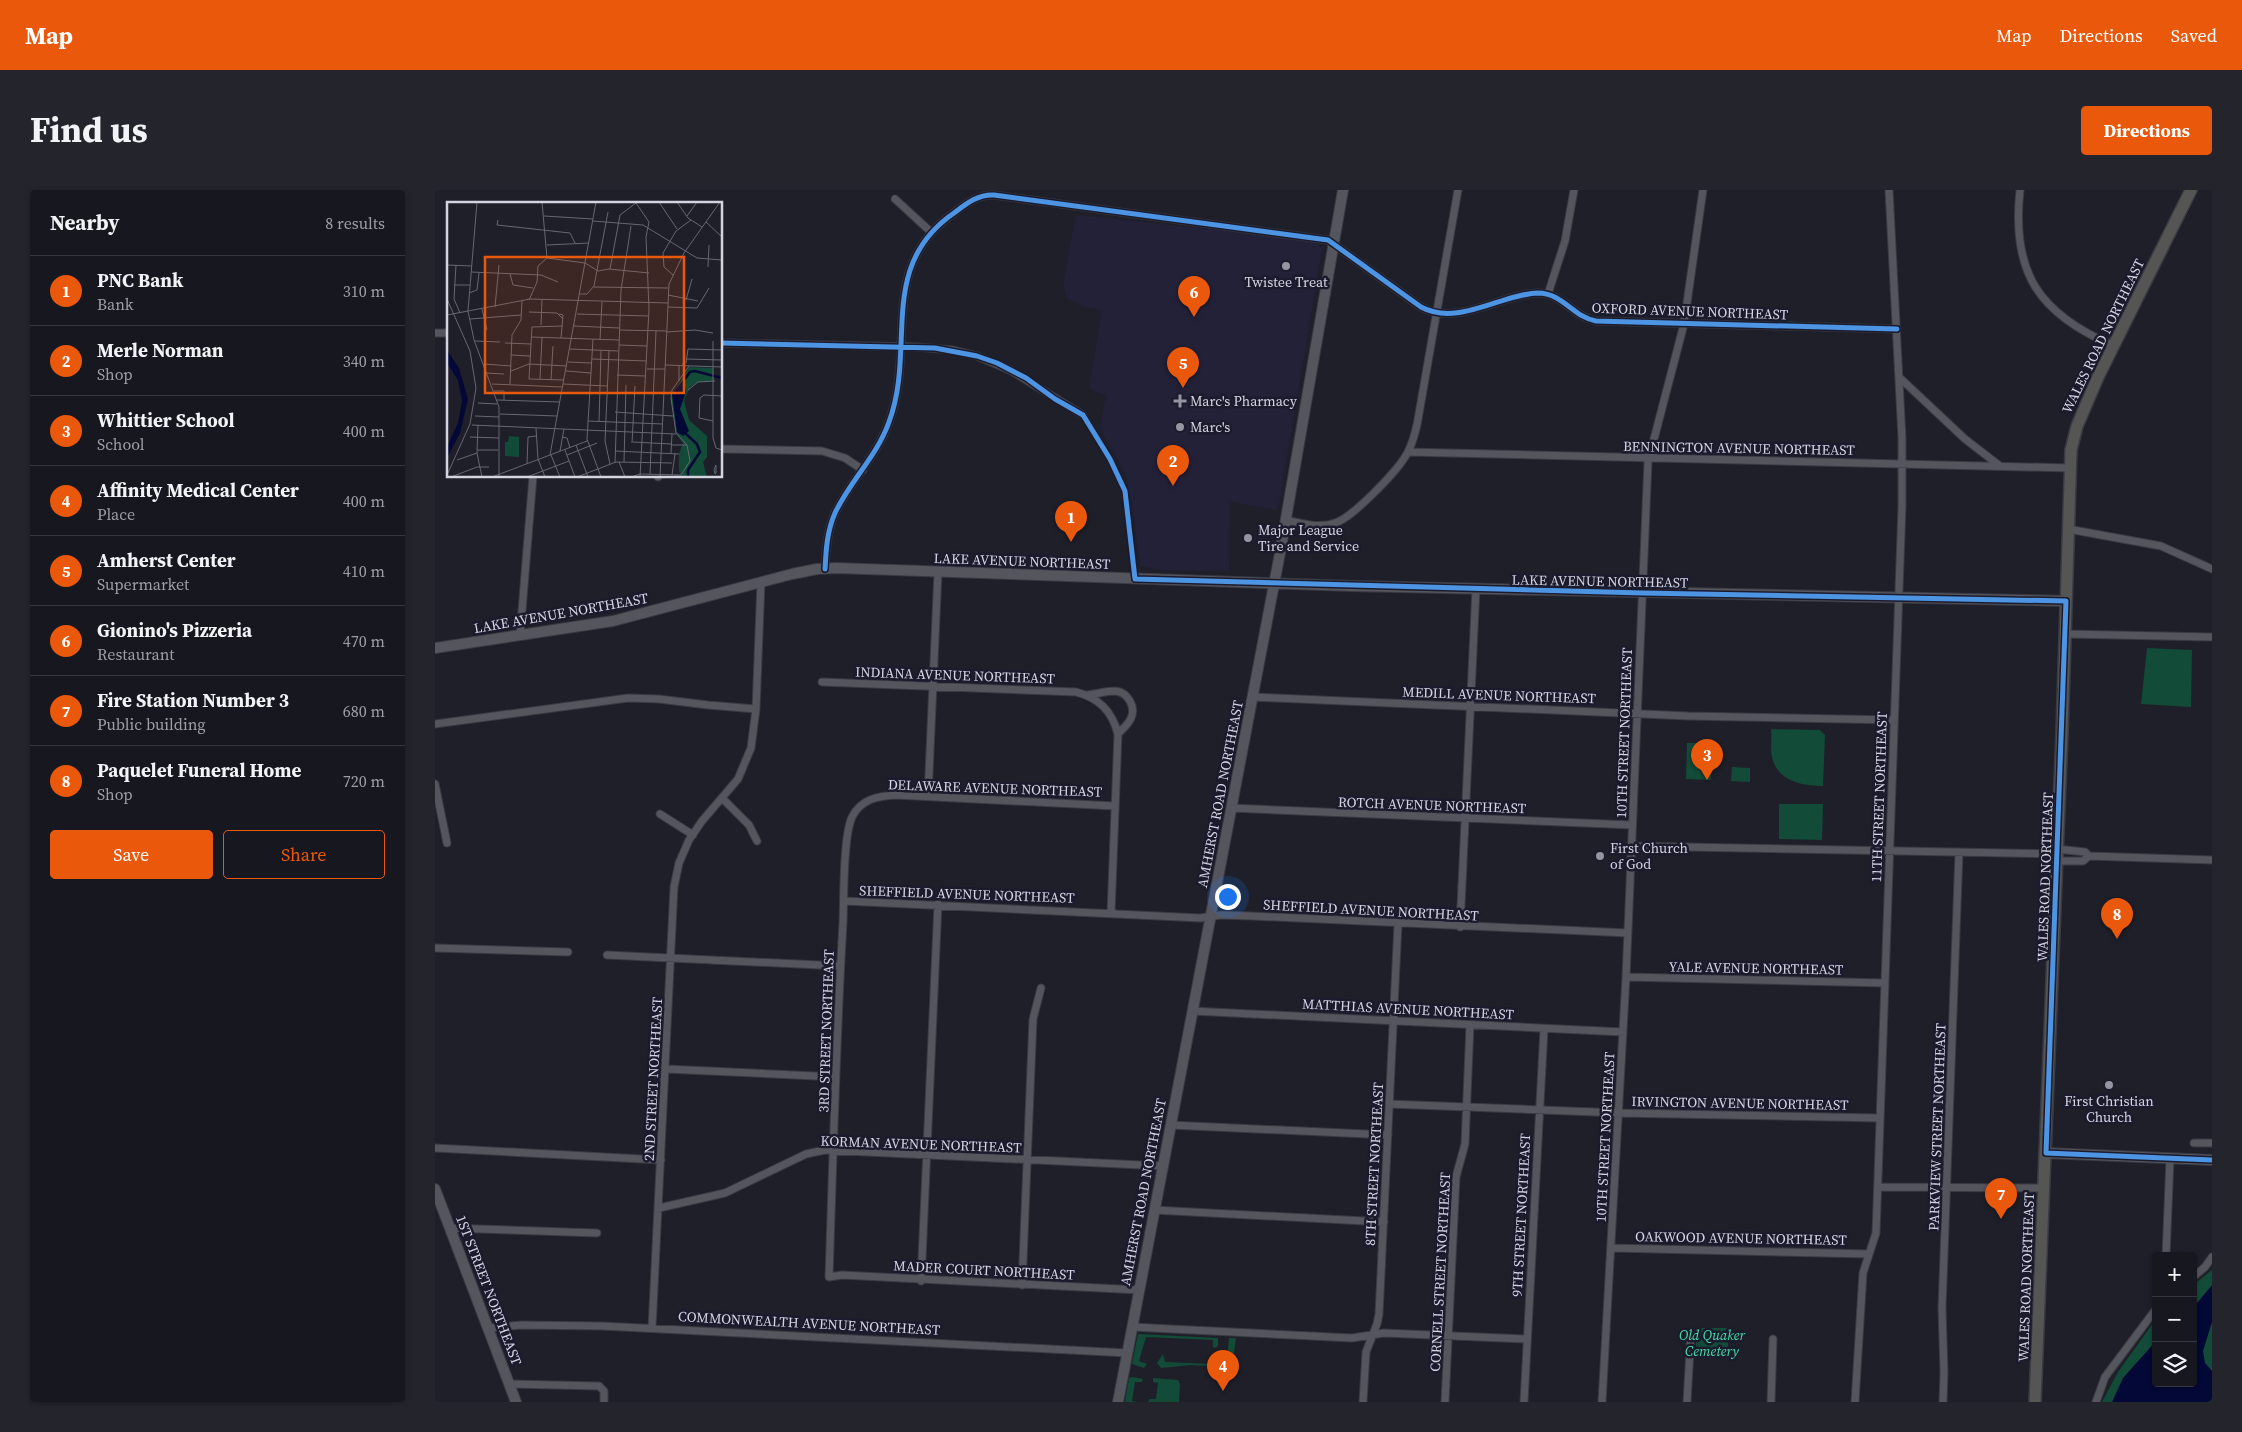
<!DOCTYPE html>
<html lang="en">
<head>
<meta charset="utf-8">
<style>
  body { margin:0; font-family:"Source Serif 4",serif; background:#24242d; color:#f1f3f6 }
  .controls { position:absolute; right:15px; bottom:15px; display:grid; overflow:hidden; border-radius:5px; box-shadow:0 1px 4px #0004 }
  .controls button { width:45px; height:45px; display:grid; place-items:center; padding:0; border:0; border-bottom:1px solid #36363e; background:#171720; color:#f1f3f6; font:25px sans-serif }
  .you { position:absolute; left:792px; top:706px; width:18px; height:18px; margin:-12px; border:4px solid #fff; border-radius:50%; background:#1a73e8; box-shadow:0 0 0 8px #1a73e833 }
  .badge { display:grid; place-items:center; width:32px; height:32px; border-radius:50%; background:#ea580c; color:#fff; font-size:16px; font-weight:700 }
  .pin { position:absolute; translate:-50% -41px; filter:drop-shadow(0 1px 2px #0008) }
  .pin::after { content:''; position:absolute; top:26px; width:18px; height:15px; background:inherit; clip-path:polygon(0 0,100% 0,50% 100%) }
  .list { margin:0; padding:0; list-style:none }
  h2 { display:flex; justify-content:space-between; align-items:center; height:65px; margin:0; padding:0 20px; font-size:21px }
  h2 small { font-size:16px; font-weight:400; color:#9e9fa5 }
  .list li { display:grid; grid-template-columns:32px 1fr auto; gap:15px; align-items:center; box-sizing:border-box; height:70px; padding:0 20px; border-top:1px solid #36363e }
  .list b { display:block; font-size:19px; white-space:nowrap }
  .list p { margin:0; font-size:16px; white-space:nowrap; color:#9e9fa5 }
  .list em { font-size:16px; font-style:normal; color:#9e9fa5 }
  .actions { display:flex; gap:10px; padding:15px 20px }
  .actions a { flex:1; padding:11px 0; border:1px solid #ea580c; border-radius:5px; text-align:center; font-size:18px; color:#ea580c }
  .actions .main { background:#ea580c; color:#fff }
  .icon { flex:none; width:28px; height:28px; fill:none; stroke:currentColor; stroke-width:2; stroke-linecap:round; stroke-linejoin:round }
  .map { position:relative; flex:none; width:1777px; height:1212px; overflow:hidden; border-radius:5px }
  header { display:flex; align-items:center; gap:30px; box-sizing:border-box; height:70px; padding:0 25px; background:#ea580c; color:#fff }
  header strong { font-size:24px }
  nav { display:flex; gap:28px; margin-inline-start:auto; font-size:18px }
  .intro { display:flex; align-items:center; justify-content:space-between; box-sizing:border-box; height:120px; padding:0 30px }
  h1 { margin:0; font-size:35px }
  .button { padding:12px 22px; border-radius:5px; background:#ea580c; color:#fff; font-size:18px; font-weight:700 }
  main { display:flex; gap:30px; padding:0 30px }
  aside { flex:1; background:#171720; border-radius:5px; box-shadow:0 1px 4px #0004 }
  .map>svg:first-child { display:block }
  .built { fill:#222138 }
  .green { fill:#124b38 }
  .water { fill:#030836 }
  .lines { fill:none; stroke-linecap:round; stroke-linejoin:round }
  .street-casing { stroke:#3a3a43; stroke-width:9 }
  .secondary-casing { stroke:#3a3a43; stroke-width:12 }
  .primary-casing { stroke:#3a3a43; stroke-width:14 }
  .street { stroke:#55555e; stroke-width:7 }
  .secondary { stroke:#55555e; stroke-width:10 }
  .primary { stroke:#555554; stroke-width:11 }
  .cycleway-casing { stroke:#1b1b2e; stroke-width:8 }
  .cycleway { stroke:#4d94e3; stroke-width:5 }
  .poi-dot { fill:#9595a1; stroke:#1b1b2e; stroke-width:2 }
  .labels { text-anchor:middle; stroke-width:5; stroke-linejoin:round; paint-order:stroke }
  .poi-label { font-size:14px; fill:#d4d4e1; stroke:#1b1b2e; text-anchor:start }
  .street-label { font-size:14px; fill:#d4d4e1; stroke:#1b1b2e }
  .park-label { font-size:14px; font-style:italic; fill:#45dfa5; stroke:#1b1b2e }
  .inset-river { fill:none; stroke:#030836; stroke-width:2.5 }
  .inset-road { fill:none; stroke:#676773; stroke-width:1 }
  .view { fill:#e8590c; fill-opacity:0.15; stroke:#e8590c; stroke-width:2.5 }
  .inset-edge { fill:none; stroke:#d4d4e1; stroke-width:2.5 }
</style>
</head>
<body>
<header>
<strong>Map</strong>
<nav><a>Map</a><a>Directions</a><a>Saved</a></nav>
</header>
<div class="intro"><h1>Find us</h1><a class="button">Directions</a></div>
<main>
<aside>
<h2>Nearby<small>8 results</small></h2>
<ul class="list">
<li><span class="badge">1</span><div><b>PNC Bank</b><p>Bank</p></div><em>310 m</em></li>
<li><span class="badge">2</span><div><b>Merle Norman</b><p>Shop</p></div><em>340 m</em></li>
<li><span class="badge">3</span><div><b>Whittier School</b><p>School</p></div><em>400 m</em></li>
<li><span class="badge">4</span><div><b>Affinity Medical Center</b><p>Place</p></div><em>400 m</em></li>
<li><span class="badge">5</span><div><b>Amherst Center</b><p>Supermarket</p></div><em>410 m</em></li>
<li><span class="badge">6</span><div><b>Gionino's Pizzeria</b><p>Restaurant</p></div><em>470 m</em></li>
<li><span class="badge">7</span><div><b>Fire Station Number 3</b><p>Public building</p></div><em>680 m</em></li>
<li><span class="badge">8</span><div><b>Paquelet Funeral Home</b><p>Shop</p></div><em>720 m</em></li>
</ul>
<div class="actions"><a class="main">Save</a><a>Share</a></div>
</aside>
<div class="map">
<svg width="1777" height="1212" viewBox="0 0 1777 1212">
  <rect width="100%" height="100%" fill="#1f1f2a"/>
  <path class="built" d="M641 25 823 44 882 53 887 59 844 315 842 320 795 312 794 381 727 380 705 376 698 321 691 285 665 238 671 205 654 199 667 120 648 116 632 108 628 95Z"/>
  <path class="green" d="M1712 458 1757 460 1756 517 1706 514Z
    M1336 539 1385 540 1390 545 1388 596C1367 596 1342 591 1337 567 1335 559 1337 548 1336 539Z
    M1252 553H1277L1276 590 1251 589Z
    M1297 577 1315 578V592L1296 591Z
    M1344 614H1388L1387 650 1344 649Z
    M1777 1080V1212H1667L1683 1182 1721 1129V1193H1758V1095Z
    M1261 1138H1293V1168H1261Z
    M703 1144 783 1148V1156L780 1158 778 1157V1150L711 1147 704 1171 712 1174 709 1178 697 1174Z
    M794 1148H801L796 1184 799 1187 793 1185 791 1181Z
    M728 1164 730 1172 776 1174 779 1167 782 1173 779 1176 756 1175 726 1178 722 1173Z
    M697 1187 708 1189 707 1192H700L697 1211 702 1212H690L694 1188Z
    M718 1188 743 1190 745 1194 744 1212H713L715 1209H721L723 1193 718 1192Z"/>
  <path class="water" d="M1777 1095V1132L1768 1161 1770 1173 1777 1181V1212H1677L1688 1188 1721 1151V1193H1758V1118Z"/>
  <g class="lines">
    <defs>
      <path id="street" d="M1585 0C1576 83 1604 124 1679 156
        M460 9 496 42
        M1113 104 1130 51 1139 0
        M0 143H14
        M286 153 482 157 518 160 542 166 575 180 648 225
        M1465 188 1530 249 1565 276
        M286 259 387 261 410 268 428 280
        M973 262 1635 278
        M223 287V286
        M850 330C866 333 884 339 900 333 917 328 960 283 970 267 977 257 979 246 982 235L1023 0
        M1633 339 1726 356 1777 379
        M390 379C391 360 392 341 400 323 415 291 442 266 454 232 482 157 441 77 519 23 531 14 543 4 559 5L893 50 986 117C1023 137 1066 104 1103 103 1128 103 1138 127 1161 131L1462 139
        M1630 444 1777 447
        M85 445 98 286
        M387 492 641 502C664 508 677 521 683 544
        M652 505C661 504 671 501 680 501 693 502 701 517 696 528 694 534 687 539 683 544L676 723
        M817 507 1253 526 1459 530
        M0 534 193 508 224 509 273 515 321 519
        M0 594 12 653
        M493 606 503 382
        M287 608 314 635 322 651
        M680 616 461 605C443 606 426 609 417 627 408 647 409 709 408 733 401 851 398 969 394 1087L407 1085 704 1100
        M796 618 1197 635
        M225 624 258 645
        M1196 656 1622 664
        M1622 659 1650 662 1654 666 1777 670
        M1621 671H1648L1654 666
        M409 711 765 728 786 725 816 726 1193 743
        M1025 737 1041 398
        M0 758 133 762
        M172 765 405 776
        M1191 787 1450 793
        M757 821 1188 842
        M231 879 401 887
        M954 914 1184 923 1445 928
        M735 935 953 945
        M1759 953H1777
        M0 958 226 970
        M1443 997 1609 998
        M224 1018 290 1003 371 964 390 960 727 976
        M719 1020 949 1032
        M15 1038 162 1043
        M1177 1058 1434 1064
        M1731 1066 1735 969
        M1758 1087 1770 1077 1777 1067
        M486 1091 503 714
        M587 1095 598 829 606 798
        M697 1137 917 1148 949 1143 1092 1149
        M54 1138 86 1135 167 1136 692 1163
        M217 1138 239 697 244 673 254 650 267 631 303 589 316 558 321 519 326 392
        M75 1194 164 1196 169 1201V1212
        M928 1212 931 1162 942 1134 944 1124 963 734
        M1010 1212 1021 987 1030 954 1035 835
        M1089 1212 1109 839
        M1167 1212 1191 787 1213 272 1249 134 1268 0
        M1252 1212 1256 1143
        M1336 1212 1338 1149
        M1420 1212 1428 1083 1441 1043 1467 316V248L1454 0
        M1508 1212 1509 1182 1507 1118 1524 662
        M1661 1212 1670 1187 1721 1119"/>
      <path id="secondary" d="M0 458 178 431 357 384 382 379 401 378 917 396 1631 411
        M1611 963 1777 970
        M0 999 81 1212
        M683 1212 845 363 908 0"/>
      <path id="primary" d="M1600 1212 1627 543 1636 260 1642 236 1663 187 1756 0"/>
    </defs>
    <use href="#street" class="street-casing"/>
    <use href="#secondary" class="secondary-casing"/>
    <use href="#primary" class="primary-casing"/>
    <use href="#street" class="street"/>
    <use href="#secondary" class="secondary"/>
    <use href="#primary" class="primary"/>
    <defs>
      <path id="cycleway" d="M286 153 500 158 542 166 562 173 591 188 620 209 648 225 675 269 690 301 700 389 1208 403 1631 411 1611 963 1777 970
        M390 379C391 360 392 341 400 323 415 291 442 266 454 232 482 157 441 77 519 23 531 14 543 4 559 5L893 50 986 117C1023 137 1066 104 1103 103 1128 103 1138 127 1161 131L1462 139"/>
    </defs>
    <use href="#cycleway" class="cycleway-casing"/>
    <use href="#cycleway" class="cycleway"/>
  </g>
  <g class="poi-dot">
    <circle cx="851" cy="76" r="5"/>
    <path d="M742.5 203.5h5v5h5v5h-5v5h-5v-5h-5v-5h5z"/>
    <circle cx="745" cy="237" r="5"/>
    <circle cx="813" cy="348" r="5"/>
    <circle cx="1165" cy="666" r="5"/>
    <circle cx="1674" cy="895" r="5"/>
  </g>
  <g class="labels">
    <g class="poi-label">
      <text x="851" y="97" text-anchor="middle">Twistee Treat</text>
      <text x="755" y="216">Marc's Pharmacy</text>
      <text x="755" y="242">Marc's</text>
      <text x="823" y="345">Major League<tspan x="823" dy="16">Tire and Service</tspan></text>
      <text x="1175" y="663">First Church<tspan x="1175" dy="16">of God</tspan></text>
      <text x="1674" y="916" text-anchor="middle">First Christian<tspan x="1674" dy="16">Church</tspan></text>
    </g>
    <g class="street-label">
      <text transform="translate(1255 121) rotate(2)" y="5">OXFORD AVENUE NORTHEAST</text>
      <text transform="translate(1668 146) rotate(-64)" y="5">WALES ROAD NORTHEAST</text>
      <text transform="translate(1304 258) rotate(1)" y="5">BENNINGTON AVENUE NORTHEAST</text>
      <text transform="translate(587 371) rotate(2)" y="5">LAKE AVENUE NORTHEAST</text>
      <text transform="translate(1165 391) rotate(1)" y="5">LAKE AVENUE NORTHEAST</text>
      <text transform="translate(126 423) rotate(-10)" y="5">LAKE AVENUE NORTHEAST</text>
      <text transform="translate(520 485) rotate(2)" y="5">INDIANA AVENUE NORTHEAST</text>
      <text transform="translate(1064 505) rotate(2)" y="5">MEDILL AVENUE NORTHEAST</text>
      <text transform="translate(1189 543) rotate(-88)" y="5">10TH STREET NORTHEAST</text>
      <text transform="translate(560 598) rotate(2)" y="5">DELAWARE AVENUE NORTHEAST</text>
      <text transform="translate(785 604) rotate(-79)" y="5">AMHERST ROAD NORTHEAST</text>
      <text transform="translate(1444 607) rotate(-88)" y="5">11TH STREET NORTHEAST</text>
      <text transform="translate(997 615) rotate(2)" y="5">ROTCH AVENUE NORTHEAST</text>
      <text transform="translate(1610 687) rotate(-88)" y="5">WALES ROAD NORTHEAST</text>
      <text transform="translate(532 704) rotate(2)" y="5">SHEFFIELD AVENUE NORTHEAST</text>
      <text transform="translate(936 720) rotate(3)" y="5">SHEFFIELD AVENUE NORTHEAST</text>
      <text transform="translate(1321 778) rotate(1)" y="5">YALE AVENUE NORTHEAST</text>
      <text transform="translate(973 819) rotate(3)" y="5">MATTHIAS AVENUE NORTHEAST</text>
      <text transform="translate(391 841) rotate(-88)" y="5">3RD STREET NORTHEAST</text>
      <text transform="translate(218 889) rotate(-87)" y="5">2ND STREET NORTHEAST</text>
      <text transform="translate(1305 913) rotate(1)" y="5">IRVINGTON AVENUE NORTHEAST</text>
      <text transform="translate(1502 937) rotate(-88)" y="5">PARKVIEW STREET NORTHEAST</text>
      <text transform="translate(1170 947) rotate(-87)" y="5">10TH STREET NORTHEAST</text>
      <text transform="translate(486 954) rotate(2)" y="5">KORMAN AVENUE NORTHEAST</text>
      <text transform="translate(939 974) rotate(-87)" y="5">8TH STREET NORTHEAST</text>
      <text transform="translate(708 1002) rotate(-79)" y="5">AMHERST ROAD NORTHEAST</text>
      <text transform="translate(1086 1025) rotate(-87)" y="5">9TH STREET NORTHEAST</text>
      <text transform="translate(1306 1048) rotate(1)" y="5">OAKWOOD AVENUE NORTHEAST</text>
      <text transform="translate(549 1080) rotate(3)" y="5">MADER COURT NORTHEAST</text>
      <text transform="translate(1005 1082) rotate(-87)" y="5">CORNELL STREET NORTHEAST</text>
      <text transform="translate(1591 1087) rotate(-88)" y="5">WALES ROAD NORTHEAST</text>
      <text transform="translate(54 1100) rotate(69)" y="5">1ST STREET NORTHEAST</text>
      <text transform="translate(374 1133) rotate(3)" y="5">COMMONWEALTH AVENUE NORTHEAST</text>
    </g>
    <g class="park-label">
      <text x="1277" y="1150">Old Quaker<tspan x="1277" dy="16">Cemetery</tspan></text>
    </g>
  </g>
  <g transform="translate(12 12)">
    <rect width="275" height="275" fill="#1f1f2a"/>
    <path d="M242 165 266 166 267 173V179L251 180 243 185 237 199 242 218 260 234V255L256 260 260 275H235L232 269V252L236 241 230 233 224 196ZM62 234 72 235V255L58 254V240H61Z" fill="#124b38"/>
    <path d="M0 148 12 166 21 197 13 231 0 256V245L11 221 15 199 11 178 0 161ZM237 177 239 190 233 207 242 229 236 234 230 230 225 192Z" fill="#030836"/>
    <path class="inset-river" d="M238 177 243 170 248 169 275 176M238 231 250 242 253 250 241 268V275"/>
    <path class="inset-road" d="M30 0 21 109 27 138 52 205V275M95 0 100 56M212 0 230 27M230 0 241 16 255 25M97 14 146 17M240 14 250 0M51 18 50 23 123 31 128 41M146 19 196 23 250 56 275 58M259 20 275 35M100 43 142 41M0 63 25 64M9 63 7 97 13 111M261 65 262 43M163 67 173 13 189 1 202 20 199 35 202 107 193 275M24 70 94 73 111 80M63 72 66 83 86 86M226 73 217 65 216 51 229 29 244 18M7 83H23M147 85 221 86M22 91 30 88 32 71M133 92H140L147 84 161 10M221 93 251 99M0 97 23 149 29 186 23 222 0 273M82 98 90 80 91 64 100 56 138 61 151 69 162 67 202 71M239 98 245 77M48 105 52 63M221 105 250 106 262 86M35 107 40 128M21 109 83 97 221 101M82 110 110 111 115 116M112 112 116 113 114 136M130 112 202 114M0 113 21 109M23 117 74 113M94 123 95 98M115 124 85 125 82 177 117 178M127 124 172 126M172 128 220 129M220 130 248 128 266 131M84 135 172 138M146 137 140 237 154 275M153 138 155 100M28 139 53 140M266 139V236L269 246 275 248M58 141 84 142M172 143 200 144M123 147 171 149M162 149 158 239 163 262M64 153 83 154M145 157 200 159M240 157 275 158M121 160 145 161M37 162 64 164M235 162 239 161 241 147 275 148M218 163 275 165M200 167H218M64 169 82 162 120 164M119 169 144 171M40 171 57 172M170 173 198 174M93 177 95 135M104 178 106 144M232 179V163M45 182 115 185M63 182 65 133 74 118 75 99M116 182 160 184M241 188 251 180 268 179M47 189H57V198M50 198 113 200M31 201 50 202M168 210 226 214M53 212 110 214M28 214 52 215M141 219 216 222M266 219 252 216 253 196 257 193 275 194M152 220 154 149M25 223 229 232M31 223 30 251 35 275M89 226 91 258M23 235 52 236M115 235 120 236 123 246M186 240 224 242M185 241 188 184M129 243 141 275M224 243H240M240 243 229 231 224 196 225 188 242 164M30 248H51M118 248 128 275M113 249 117 227M168 249 232 252M224 251 225 232M103 253 149 0M104 253 113 275M120 253 150 241M91 257 98 275M10 258 30 251M172 260 178 275M177 260 179 183M168 261 174 88 184 24M80 262 81 235 89 234M269 263V271L268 272 267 268ZM203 272 209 129M225 273 228 252M4 275 30 265H42M45 275 140 239M80 275 122 259M130 275 169 260 225 261M184 275 193 272 234 273 243 259 240 243M213 275 222 82 237 51 273 0"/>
    <path class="view" d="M38 55H237V191H38Z"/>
    <rect width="275" height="275" class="inset-edge"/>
  </g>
</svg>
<div class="controls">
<button>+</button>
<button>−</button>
<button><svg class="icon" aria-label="layers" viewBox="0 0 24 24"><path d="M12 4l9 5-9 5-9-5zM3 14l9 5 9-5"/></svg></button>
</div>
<div class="you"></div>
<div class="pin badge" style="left:636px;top:352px">1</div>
<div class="pin badge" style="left:738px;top:296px">2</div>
<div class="pin badge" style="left:1272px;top:590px">3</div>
<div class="pin badge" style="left:788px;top:1201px">4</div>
<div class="pin badge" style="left:748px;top:198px">5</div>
<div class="pin badge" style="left:759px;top:127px">6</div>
<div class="pin badge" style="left:1566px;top:1029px">7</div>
<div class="pin badge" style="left:1682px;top:749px">8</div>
</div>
</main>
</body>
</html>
